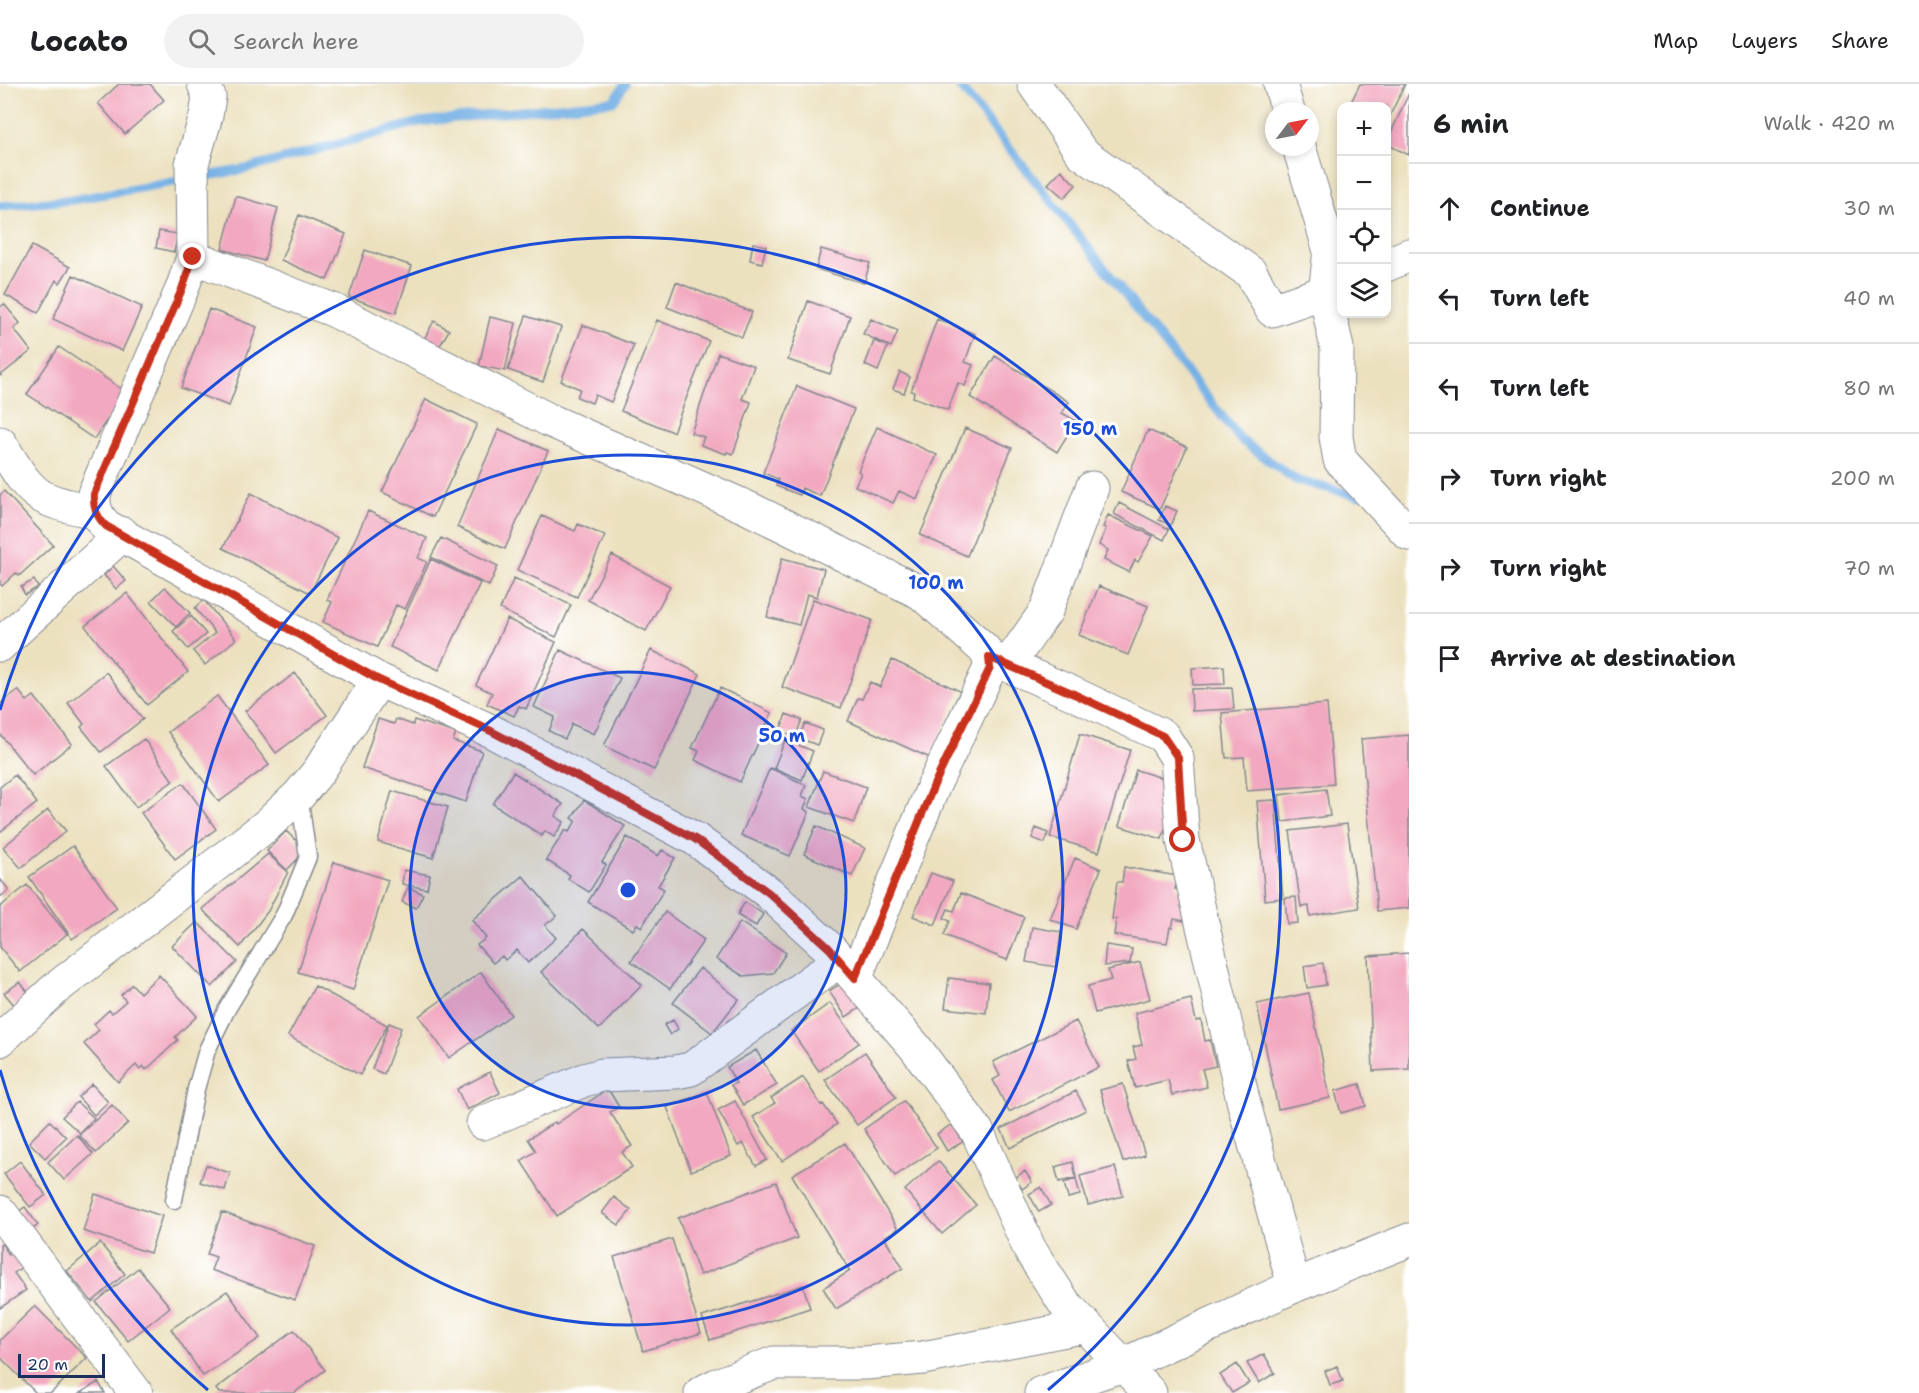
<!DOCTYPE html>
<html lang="en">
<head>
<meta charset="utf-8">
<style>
  body { margin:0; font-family:"Shantell Sans",sans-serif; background:#f2f2f2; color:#202124 }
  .controls { position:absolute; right:18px; top:18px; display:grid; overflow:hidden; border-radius:12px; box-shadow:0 3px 9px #0003 }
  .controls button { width:54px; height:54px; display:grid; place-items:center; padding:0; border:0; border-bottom:2px solid #e0e0e0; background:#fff; color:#202124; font:30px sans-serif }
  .compass { position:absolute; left:1265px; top:18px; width:54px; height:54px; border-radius:50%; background:#fff; box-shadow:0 3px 9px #0003; rotate:58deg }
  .scale { position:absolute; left:18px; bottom:15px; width:87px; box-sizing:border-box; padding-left:6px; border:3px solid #1b2f5e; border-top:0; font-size:16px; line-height:21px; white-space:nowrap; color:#1b2f5e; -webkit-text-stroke:4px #fff; paint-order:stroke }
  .stop { position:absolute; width:18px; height:18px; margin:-14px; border:4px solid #c8321e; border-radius:50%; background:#fff }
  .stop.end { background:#c8321e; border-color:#fff; box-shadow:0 2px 6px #0008 }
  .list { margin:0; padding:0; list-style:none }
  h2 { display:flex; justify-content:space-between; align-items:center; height:78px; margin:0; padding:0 24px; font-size:26px }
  h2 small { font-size:20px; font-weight:400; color:#757577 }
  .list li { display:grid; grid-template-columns:39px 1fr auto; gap:18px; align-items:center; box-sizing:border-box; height:90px; padding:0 24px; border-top:2px solid #e0e0e0 }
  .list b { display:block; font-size:22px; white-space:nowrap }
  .list em { font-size:20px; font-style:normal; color:#757577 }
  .icon { flex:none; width:33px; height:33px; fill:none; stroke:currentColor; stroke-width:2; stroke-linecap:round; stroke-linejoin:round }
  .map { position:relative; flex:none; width:1409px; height:1309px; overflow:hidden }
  header { display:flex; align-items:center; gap:36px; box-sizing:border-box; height:84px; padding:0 30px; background:#fff; border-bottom:2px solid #e0e0e0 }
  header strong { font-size:28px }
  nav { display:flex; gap:33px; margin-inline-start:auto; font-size:21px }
  .search { width:420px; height:54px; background:#f2f2f2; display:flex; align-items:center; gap:15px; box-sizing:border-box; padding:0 21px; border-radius:33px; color:#757577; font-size:22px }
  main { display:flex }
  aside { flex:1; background:#fff }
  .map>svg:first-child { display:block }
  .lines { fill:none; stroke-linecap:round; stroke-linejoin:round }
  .stream { stroke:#74b0e5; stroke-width:9 }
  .building { fill:#f2a8c0 }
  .service-casing { stroke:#84888e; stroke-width:19 }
  .minor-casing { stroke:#84888e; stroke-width:35 }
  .service { stroke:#fff; stroke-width:16 }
  .minor { stroke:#fff; stroke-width:33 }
  .route { stroke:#c8321e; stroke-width:8 }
  .ring { fill:none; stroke:#1d4ed8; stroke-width:3 }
  .centre { fill:#1d4ed8; stroke:#fff; stroke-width:3 }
  .ring-label { font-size:18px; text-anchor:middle; font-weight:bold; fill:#1d4ed8; stroke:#fff; stroke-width:6; stroke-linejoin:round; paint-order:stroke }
</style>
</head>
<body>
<header>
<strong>Locato</strong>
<div class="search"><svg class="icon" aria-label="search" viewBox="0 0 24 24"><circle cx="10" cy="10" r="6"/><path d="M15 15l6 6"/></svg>Search here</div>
<nav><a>Map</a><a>Layers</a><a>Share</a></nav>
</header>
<main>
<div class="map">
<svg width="1409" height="1309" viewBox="0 0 1409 1309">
  <rect width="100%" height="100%" fill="#fff"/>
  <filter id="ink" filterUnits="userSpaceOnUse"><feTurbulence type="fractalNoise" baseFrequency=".0167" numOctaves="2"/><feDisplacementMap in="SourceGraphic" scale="12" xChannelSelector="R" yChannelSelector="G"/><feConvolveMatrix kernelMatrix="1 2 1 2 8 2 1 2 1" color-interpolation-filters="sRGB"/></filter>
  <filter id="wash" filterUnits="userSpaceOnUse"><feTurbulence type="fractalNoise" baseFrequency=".008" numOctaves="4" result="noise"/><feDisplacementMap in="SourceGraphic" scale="24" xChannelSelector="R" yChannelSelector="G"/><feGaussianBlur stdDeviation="1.35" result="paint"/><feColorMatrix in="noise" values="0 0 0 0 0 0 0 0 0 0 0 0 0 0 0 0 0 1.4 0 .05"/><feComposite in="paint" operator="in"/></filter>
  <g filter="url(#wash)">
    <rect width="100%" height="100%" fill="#ece1bf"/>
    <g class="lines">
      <path class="stream" d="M958 0 1241 356 1296 396 1358 412
        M0 122 72 116 246 85 419 38 614 17 625 0"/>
    </g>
    <g id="blocks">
      <path class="building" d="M119 0H150L164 16 125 50 98 19Z
        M1360 0H1405L1386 40V22H1349Z
        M1409 9V71L1386 60Z
        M1061 86 1076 101 1064 114 1048 100Z
        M236 112 278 124 264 177 222 165Z
        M299 131 346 150 327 196 281 176Z
        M159 147 178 150 174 168 156 164Z
        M753 159 766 162 762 179 750 176Z
        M32 162 70 183 60 199 56 196 38 229 5 211Z
        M821 165 870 179 864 199 816 185Z
        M365 166 412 182 396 229 349 213Z
        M73 191 142 223 122 267 53 235Z
        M676 198 752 228 742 253 667 223Z
        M808 217 850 232 830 290 788 276Z
        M4 220 20 239 14 245 31 267 0 292V223Z
        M209 225 257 243 229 322 181 304Z
        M526 232 561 243 543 298 508 286Z
        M490 233 516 239 505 287 479 282Z
        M871 235 898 247 891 263 863 250Z
        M937 235 975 250 965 278 973 281 965 302 958 299 948 326 913 313 914 308 911 307Z
        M657 236 709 257 673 348 621 327Z
        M434 237 449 246 438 265 423 257Z
        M583 241 634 261 611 318 595 311 592 319 577 313 580 305 561 297Z
        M874 257 888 262 878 287 865 281Z
        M59 263 126 308 94 355 27 310Z
        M718 269 754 282 742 315 751 318 733 370 727 368 726 370 701 361 704 353 691 349Z
        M995 272 1069 318 1062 329 1076 337 1057 368 970 313Z
        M900 288 910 293 904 309 893 305Z
        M797 302 854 325 820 412 802 404 800 411 776 402 778 395 763 389Z
        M426 315 477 340 433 433 382 408Z
        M877 343 937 371 917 415 899 407 893 419 855 402 861 389 858 387Z
        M965 344 1012 364 967 472 920 451Z
        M499 345 548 367 505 465 457 443Z
        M1148 346 1187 363 1160 425 1121 408Z
        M4 407 53 461 19 492 16 489 2 502 0 500V411Z
        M251 409 338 454 310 509 223 464Z
        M1119 419 1169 445 1164 456 1114 430Z
        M1165 422 1177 427 1171 441 1159 436Z
        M368 427 427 454 418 474 427 478 405 525 396 521 377 563 323 538 332 518 327 516Z
        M1108 431 1153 452 1138 478 1135 476 1129 488 1104 476 1108 466 1099 461 1106 444 1103 443Z
        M542 432 575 447 578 440 605 452 577 513 517 486Z
        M441 454 498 482 489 502 431 473Z
        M612 471 670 502 646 547 588 516Z
        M782 474 824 485 817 513 807 510 799 541 767 533Z
        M431 475 480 499 439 586 390 563Z
        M113 482 126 497 116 505 104 491Z
        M514 494 571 521 556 553 500 525Z
        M34 496 38 503 25 511 21 503Z
        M1099 502 1148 522 1128 571 1079 551Z
        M165 503 190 529 176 543 151 517Z
        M127 509 188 588 147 621 85 542Z
        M813 515 872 536 841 624 782 603Z
        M204 516 236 555 205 581 193 567 215 549 195 524Z
        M191 532 206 550 188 565 173 547Z
        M507 535 556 558 526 625 519 622 514 632 487 620 492 609 476 601Z
        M560 566 620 594 594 650 572 640 565 655 549 647 555 633 534 623Z
        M651 566 700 590 654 686 604 662Z
        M892 576 960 607 930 674 848 637 858 614 862 615 870 598 880 603Z
        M1224 582 1225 600 1193 601 1192 584Z
        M106 588 143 635 101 668 81 643 84 640 68 619Z
        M295 589 327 631 276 669 245 627Z
        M720 604 772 629 740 698 695 676 699 667 692 664Z
        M1232 604 1234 625 1192 627 1191 605Z
        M18 606 27 617 34 612 72 660 33 691 0 650V620Z
        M217 612 269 681 219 718 168 648Z
        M1327 620 1334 700 1247 707 1244 673 1226 674 1222 629Z
        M786 630 802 636 795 653 780 647Z
        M378 635 394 640 396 635 413 641 414 636 456 649 453 657 482 667 466 718 362 684Z
        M805 639 823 646 817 661 799 654Z
        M1080 650 1130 666 1099 768 1050 753Z
        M1409 651V824L1377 827 1361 655Z
        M144 655 173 697 136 723 106 682Z
        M785 656 813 667 802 696 774 684Z
        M770 684 806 701 802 712 808 715 804 725 809 728 790 772 741 751Z
        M1136 686 1179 699 1162 755 1119 742Z
        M823 687 866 703 854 739 809 723Z
        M513 688 563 720 555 732 564 738 554 753 545 747 542 752 493 720Z
        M15 691 37 719 0 748V703Z
        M183 699 216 745 175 775 141 729Z
        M1326 705 1330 732 1282 738 1279 711Z
        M392 707 448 723 433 774 378 758Z
        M584 716 625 742 602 778 606 781 589 808 568 795 570 791 546 776 565 746 569 748 576 737 572 734Z
        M1275 716 1283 814 1265 816 1257 717Z
        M48 726 66 747 21 784 3 763Z
        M1347 740 1359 824 1310 832 1309 822 1301 823 1290 747Z
        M816 742 865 764 852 792 804 770Z
        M1036 744 1048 749 1045 759 1032 754Z
        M286 747 306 766 287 786 267 767Z
        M627 753 658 772 662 766 675 774 658 802 664 805 642 843 637 840 633 846 588 818Z
        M73 762 117 824 72 855 29 793Z
        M268 770 288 788 268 827 240 863 202 825Z
        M1075 774 1101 785 1076 845 1050 835Z
        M334 778 388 796 353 906 298 888Z
        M1124 783 1178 792 1175 805 1182 806 1185 837 1174 835 1172 844 1170 843 1167 859 1114 851 1116 835H1112L1117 798H1122Z
        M404 786 430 791 427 805 402 800Z
        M931 789 953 797 935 841 913 832Z
        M523 792 557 832 545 841 556 854 528 879 517 866 505 876 502 872 493 879 477 861 486 854 472 836Z
        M0 795 9 806 0 813Z
        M27 801 67 850 20 888 0 863V823Z
        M408 803 423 810 416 824 402 818Z
        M961 809 1024 833 1007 876 944 851 950 837 944 834 948 825 954 827Z
        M1296 813 1298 839 1287 840 1285 814Z
        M745 818 763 830 756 842 737 831Z
        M665 828 704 856 670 905 631 877Z
        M197 838 237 878 212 903 172 862Z
        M740 838 786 869 773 889 743 892 716 875Z
        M1032 843 1061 848 1056 883 1026 878Z
        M583 845 642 901 599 945 541 888Z
        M1106 861 1132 865 1130 879 1104 882Z
        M1409 869V985L1373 987 1368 872Z
        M1140 878 1150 915 1095 929 1088 902 1111 896 1108 886Z
        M1323 879 1326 901 1307 904 1304 882Z
        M700 884 739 915 712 949 673 919Z
        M481 888 511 931 449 974 419 932Z
        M159 891 197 932 175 953 178 956 146 986 143 982 139 985 136 981 118 998 84 960 99 946 94 940 109 926 112 929 126 917 121 911 132 900 140 909Z
        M949 894 989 899 986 929 945 924Z
        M846 896 863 922 846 933 829 907Z
        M20 898 30 911 15 922 4 909Z
        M315 902 387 941 360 991 288 952Z
        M1309 909 1330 1014 1278 1025 1257 920Z
        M1191 915 1196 937 1201 936 1205 957 1210 956 1216 982 1202 985 1207 1003 1172 1011 1168 996 1135 1004 1128 977 1136 975 1133 963 1142 961 1135 929Z
        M830 919 859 959 819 987 791 947Z
        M673 936 678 945 670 951 664 941Z
        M1076 937 1099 983 1009 1028 993 996 1000 992 993 978Z
        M389 939 401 944 384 990 372 985Z
        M756 966 777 1001 743 1021 731 1001 736 999 727 983Z
        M865 968 896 1013 857 1041 825 996Z
        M490 988 500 1009 467 1026 457 1005Z
        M803 993 821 1021 823 1020 837 1040 782 1077 753 1033 775 1019 771 1014Z
        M92 1000 108 1018 94 1031 78 1013Z
        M1123 1000 1145 1071 1123 1078 1100 1006Z
        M1360 1000 1366 1022 1341 1029 1335 1007Z
        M608 1005 619 1023 610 1028 632 1062 622 1068 632 1083 557 1132 521 1077 536 1067 528 1055 555 1038 556 1040Z
        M1076 1007 1086 1026 1010 1064 1001 1045Z
        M707 1008 731 1072 691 1087 667 1023Z
        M735 1017 767 1076 756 1082 743 1059 738 1062 718 1026Z
        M904 1017 937 1064 895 1092 864 1045Z
        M77 1018 94 1034 80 1049 62 1033Z
        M112 1021 128 1039 96 1069 79 1051Z
        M50 1037 66 1053 45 1074 29 1058Z
        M952 1040 963 1058 947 1067 937 1050Z
        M77 1051 93 1070 64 1096 48 1078Z
        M845 1059 898 1145 884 1153 903 1184 836 1225 823 1204 850 1187 792 1091Z
        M20 1077 46 1111 30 1123 4 1090Z
        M938 1077 976 1121 942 1150 905 1106Z
        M1073 1078 1076 1094 1059 1098 1055 1083Z
        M206 1081 230 1089 225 1106 200 1098Z
        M1115 1083 1123 1112 1088 1121 1080 1092Z
        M1025 1087 1032 1098 1022 1105 1015 1094Z
        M1076 1095 1080 1111 1068 1114 1064 1099Z
        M776 1098 797 1154 700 1191 678 1134Z
        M1041 1103 1051 1121 1039 1128 1029 1110Z
        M95 1110 162 1132 150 1169 83 1147Z
        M614 1113 631 1126 619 1141 602 1129Z
        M25 1123 38 1141 25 1151 12 1132Z
        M222 1128 315 1162 295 1216 211 1186 216 1173 207 1170Z
        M672 1155 701 1249 643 1267 614 1173Z
        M100 1159 125 1190 92 1218 67 1187Z
        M2 1160 9 1171 12 1169 22 1183 14 1189 26 1206 0 1224V1161Z
        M138 1184 170 1223 128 1257 96 1218Z
        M803 1201 810 1224 710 1256 702 1233Z
        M227 1207 260 1254 203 1292 171 1245Z
        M35 1222 87 1274 51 1309H36L0 1273V1256Z
        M294 1246 325 1286 294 1309H219L216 1305Z
        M1264 1270 1275 1289 1259 1299 1247 1279Z
        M1237 1280 1249 1299 1232 1309 1220 1291Z
        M1337 1282 1343 1297 1330 1301 1325 1287Z
        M98 1298 105 1309H80Z"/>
    </g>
  </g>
  <g filter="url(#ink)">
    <use href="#blocks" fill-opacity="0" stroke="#84888e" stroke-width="1.5"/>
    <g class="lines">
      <defs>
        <path id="service" d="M174 1116 196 1005 207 966 227 925 284 831 308 773 299 711"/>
        <path id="minor" d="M204 0 209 13 206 32 192 80 193 173 182 205 94 410C93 424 97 433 106 442L379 596 491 647 695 755 769 809 829 864 915 963 977 1047 1030 1166 1065 1220 1150 1309
          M1034 0 1082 69 1251 189 1272 226 1342 202
          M1280 0 1288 27
          M1299 63 1330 167 1325 209 1337 264 1336 353 1340 376 1409 450
          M193 173 333 226 549 336 748 424 921 509 984 565 989 573 990 584 934 701 855 894
          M1386 181 1409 171
          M0 359C11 376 23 401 41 412 57 421 78 424 95 428
          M0 561 123 450
          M989 573 1074 610 1163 652 1177 674 1183 756 1244 1020 1294 1202
          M1008 581 1046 527 1092 404
          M0 956 55 905 267 741 299 711 318 688 379 596
          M483 1039 584 996 602 991 676 988 691 985 840 876
          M0 1128 136 1309
          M701 1309 717 1301 774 1279H866L923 1274 1086 1242
          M1041 1309 1123 1281 1294 1202 1409 1156"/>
      </defs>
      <use href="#service" class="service-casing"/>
      <use href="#minor" class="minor-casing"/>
      <use href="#service" class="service"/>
      <use href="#minor" class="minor"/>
    </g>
  </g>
  <g class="lines" filter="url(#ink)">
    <path class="route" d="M193 173 182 205 94 410C93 424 97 433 106 442L379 596 491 647 695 755 769 809 829 864 855 894 934 701 990 584 989 573 1074 610 1163 652 1178 674 1183 756"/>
  </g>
  <circle cx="628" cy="806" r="218" fill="#1d4ed8" fill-opacity=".12"/>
  <g class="ring">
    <circle cx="628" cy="806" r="218"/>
    <circle cx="628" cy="806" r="435"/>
    <path d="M208 1306A653 653 0 0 1 0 986M0 626A653 653 0 1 1 1048 1306"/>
  </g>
  <circle cx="628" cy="806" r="9" class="centre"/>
  <g class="ring-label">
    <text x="1090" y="351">150 m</text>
    <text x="936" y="505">100 m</text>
    <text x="782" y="658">50 m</text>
  </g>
</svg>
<div class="controls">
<button>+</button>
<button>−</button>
<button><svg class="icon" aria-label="locate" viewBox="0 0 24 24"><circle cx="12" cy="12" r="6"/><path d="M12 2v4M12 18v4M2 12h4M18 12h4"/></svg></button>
<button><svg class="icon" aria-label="layers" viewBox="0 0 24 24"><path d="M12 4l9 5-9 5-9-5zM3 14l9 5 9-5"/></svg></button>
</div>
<svg class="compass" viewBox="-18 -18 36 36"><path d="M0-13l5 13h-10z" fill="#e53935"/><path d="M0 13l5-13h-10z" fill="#757577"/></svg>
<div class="scale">20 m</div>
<div class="stop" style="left:1183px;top:756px"></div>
<div class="stop end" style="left:193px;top:173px"></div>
</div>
<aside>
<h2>6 min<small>Walk · 420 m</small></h2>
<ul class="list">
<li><svg class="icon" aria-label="ahead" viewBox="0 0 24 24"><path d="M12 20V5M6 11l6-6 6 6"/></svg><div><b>Continue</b></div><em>30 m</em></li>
<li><svg class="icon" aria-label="left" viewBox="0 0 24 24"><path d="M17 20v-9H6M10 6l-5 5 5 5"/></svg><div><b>Turn left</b></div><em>40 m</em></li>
<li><svg class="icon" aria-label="left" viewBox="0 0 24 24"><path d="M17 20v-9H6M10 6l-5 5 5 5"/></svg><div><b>Turn left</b></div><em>80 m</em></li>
<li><svg class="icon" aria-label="right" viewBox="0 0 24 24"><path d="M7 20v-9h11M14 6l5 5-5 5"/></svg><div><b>Turn right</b></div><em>200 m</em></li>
<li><svg class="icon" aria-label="right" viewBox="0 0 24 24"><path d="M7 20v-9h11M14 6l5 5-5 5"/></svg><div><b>Turn right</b></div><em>70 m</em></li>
<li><svg class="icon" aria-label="arrive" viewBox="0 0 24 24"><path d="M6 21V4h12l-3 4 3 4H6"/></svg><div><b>Arrive at destination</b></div></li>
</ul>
</aside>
</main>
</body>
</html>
